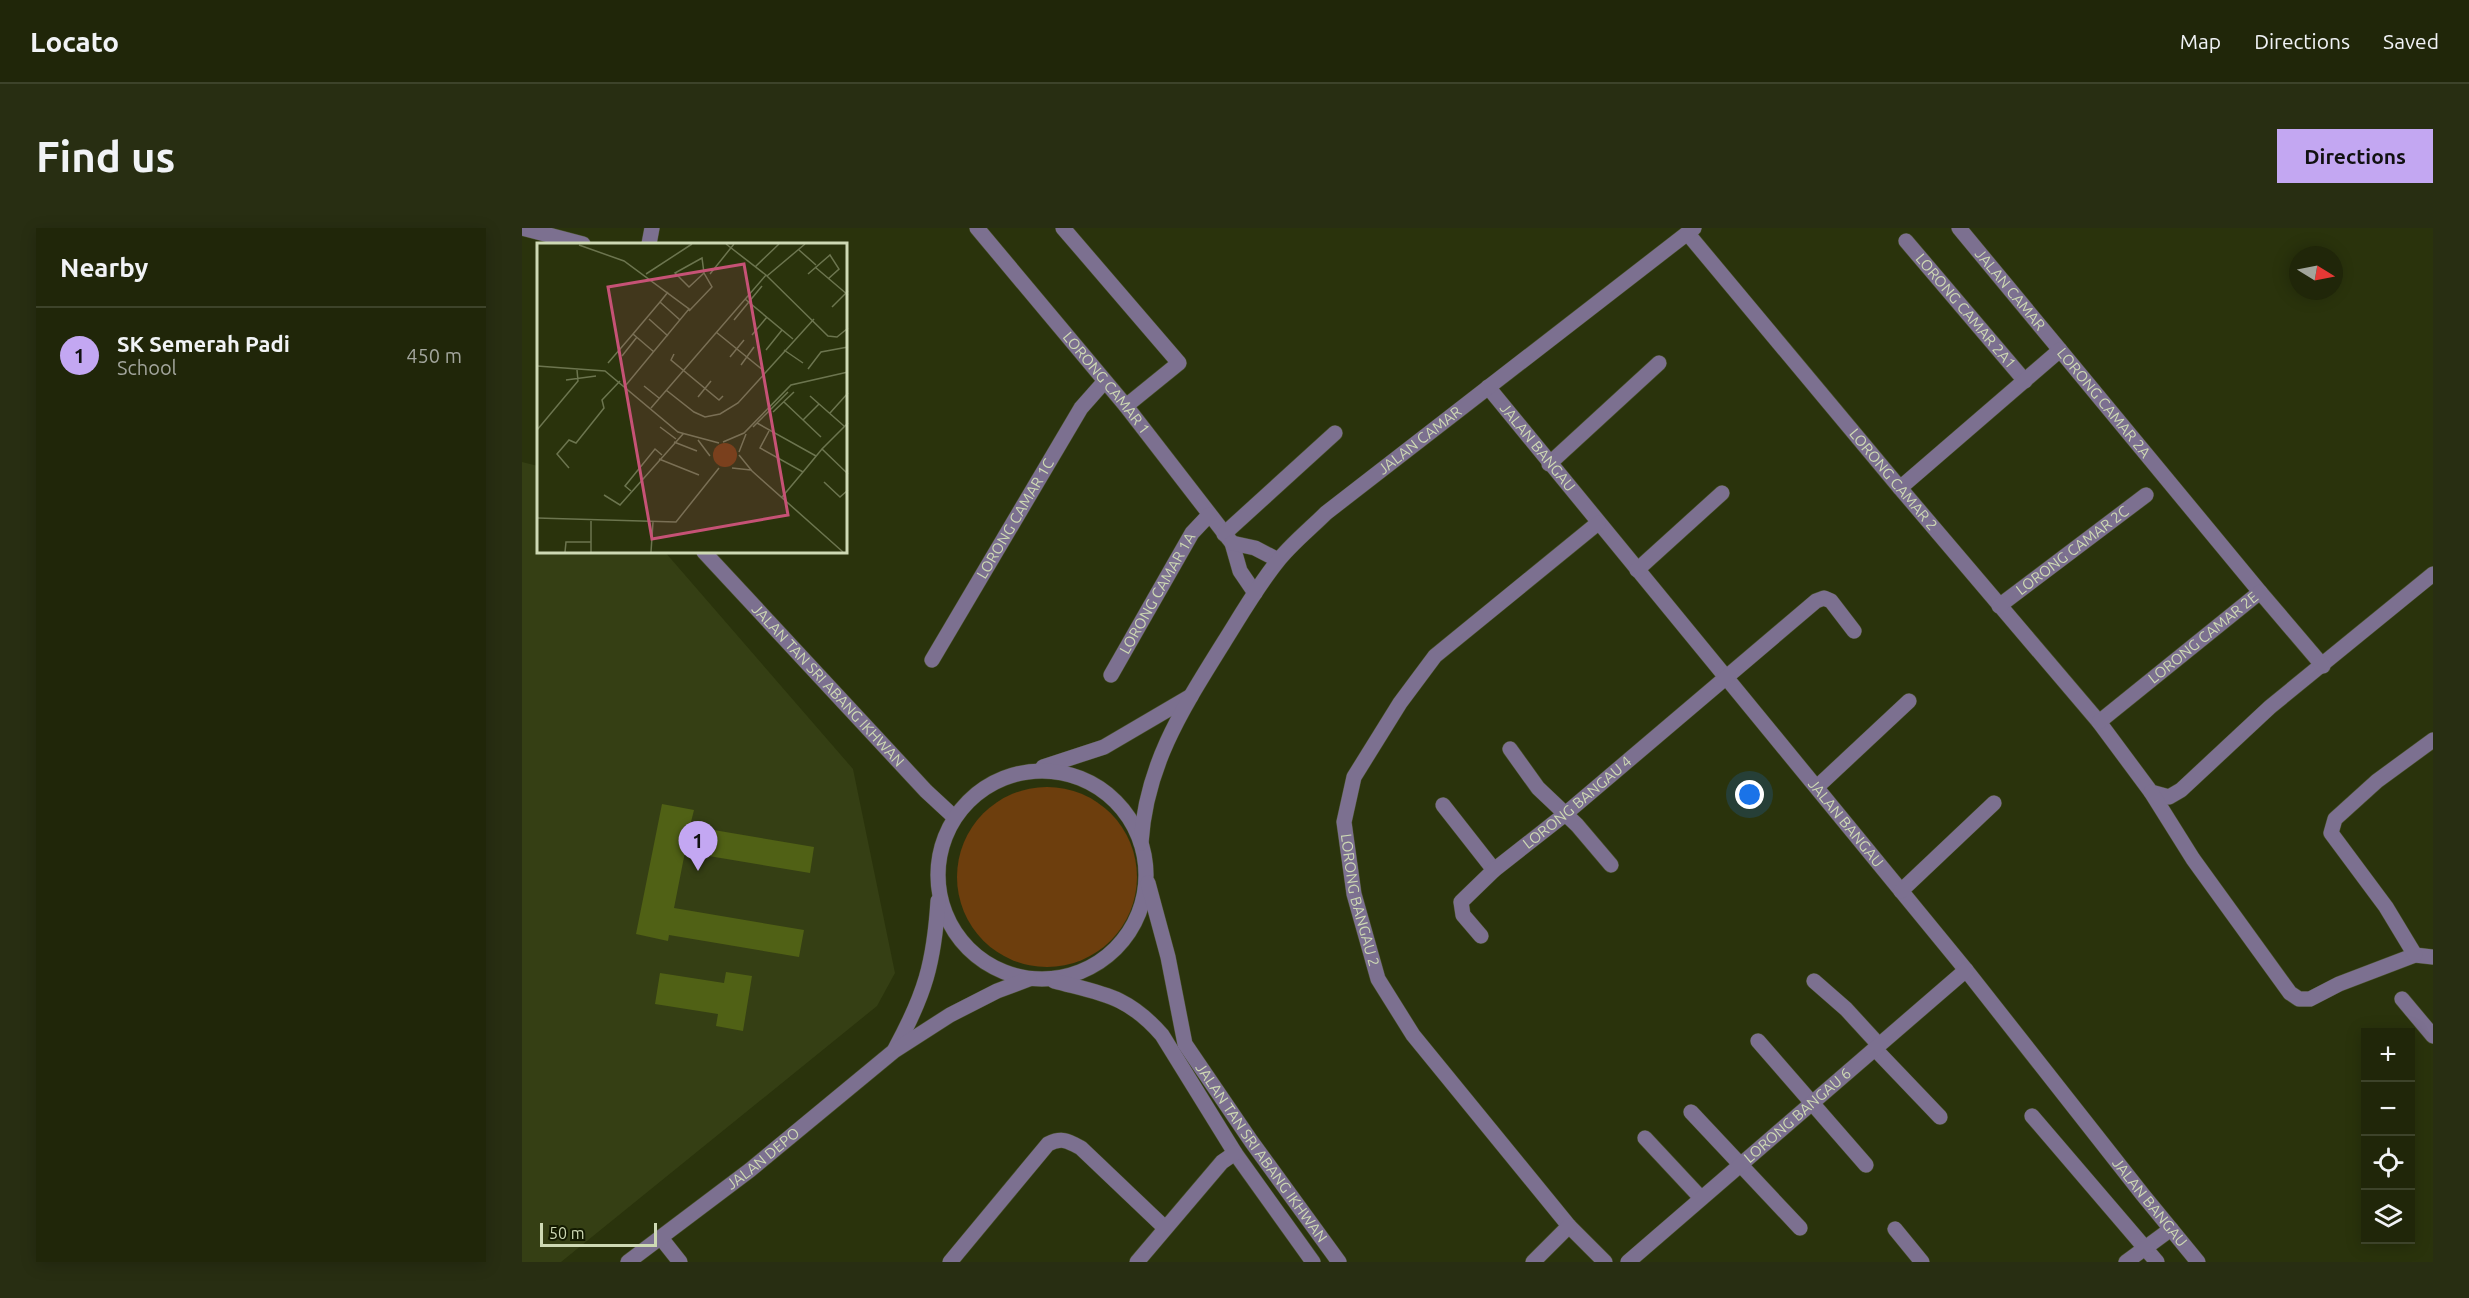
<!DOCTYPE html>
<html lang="en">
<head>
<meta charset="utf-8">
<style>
  body { margin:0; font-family:Ubuntu,sans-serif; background:#282e12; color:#f1f3f6 }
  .controls { position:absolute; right:18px; bottom:18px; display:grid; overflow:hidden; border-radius:0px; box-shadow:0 3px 15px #0003 }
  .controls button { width:54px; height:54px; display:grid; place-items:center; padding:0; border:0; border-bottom:2px solid #3d432a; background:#202609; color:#f1f3f6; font:30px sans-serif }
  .compass { position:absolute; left:1767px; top:18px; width:54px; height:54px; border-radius:50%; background:#202609; box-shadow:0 3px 15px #0003; rotate:100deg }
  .scale { position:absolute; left:18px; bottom:15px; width:117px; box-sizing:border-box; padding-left:6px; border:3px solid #ced9b4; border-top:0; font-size:16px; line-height:21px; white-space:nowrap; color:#ced9b4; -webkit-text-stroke:4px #131a00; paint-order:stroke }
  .you { position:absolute; left:1228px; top:567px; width:21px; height:21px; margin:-15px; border:4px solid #fff; border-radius:50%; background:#1a73e8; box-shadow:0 0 0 9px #1a73e833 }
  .badge { display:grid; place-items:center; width:39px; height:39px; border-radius:50%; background:#c3a7f2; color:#111; font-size:20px; font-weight:700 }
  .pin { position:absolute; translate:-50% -50px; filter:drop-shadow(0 2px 3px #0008) }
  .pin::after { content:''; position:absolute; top:32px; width:21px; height:18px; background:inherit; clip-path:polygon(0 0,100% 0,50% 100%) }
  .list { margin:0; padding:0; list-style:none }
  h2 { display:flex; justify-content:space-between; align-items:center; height:78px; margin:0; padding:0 24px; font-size:26px }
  h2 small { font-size:20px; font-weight:400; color:#a2a59c }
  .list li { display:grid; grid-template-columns:39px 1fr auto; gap:18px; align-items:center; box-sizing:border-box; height:96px; padding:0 24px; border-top:2px solid #3d432a }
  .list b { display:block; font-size:22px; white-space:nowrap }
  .list p { margin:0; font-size:20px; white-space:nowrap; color:#a2a59c }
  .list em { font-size:20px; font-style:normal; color:#a2a59c }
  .icon { flex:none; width:33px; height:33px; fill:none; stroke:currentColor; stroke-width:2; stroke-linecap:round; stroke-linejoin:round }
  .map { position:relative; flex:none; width:1911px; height:1034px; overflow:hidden; border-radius:0px }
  header { display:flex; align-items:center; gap:36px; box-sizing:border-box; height:84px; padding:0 30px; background:#202609; border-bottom:2px solid #3d432a }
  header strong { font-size:28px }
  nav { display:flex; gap:33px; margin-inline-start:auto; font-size:21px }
  .intro { display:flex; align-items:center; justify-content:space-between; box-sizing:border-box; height:144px; padding:0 36px }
  h1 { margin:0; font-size:42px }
  .button { padding:15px 27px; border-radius:0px; background:#c3a7f2; color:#111; font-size:21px; font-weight:700 }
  main { display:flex; gap:36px; padding:0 36px }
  aside { flex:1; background:#202609; border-radius:0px; box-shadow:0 3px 15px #0003 }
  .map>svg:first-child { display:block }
  .built { fill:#353f14 }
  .green { fill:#6d3e0d }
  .building { fill:#506115 }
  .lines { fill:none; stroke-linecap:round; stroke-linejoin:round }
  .minor-casing { stroke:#48512a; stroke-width:16 }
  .minor { stroke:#7c7090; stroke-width:15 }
  .labels { text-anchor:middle; stroke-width:4.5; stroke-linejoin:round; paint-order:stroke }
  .street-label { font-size:15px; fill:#ced9b4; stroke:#131a00 }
  .inset-road { fill:none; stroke:#6c754f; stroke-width:1.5 }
  .view { fill:#c65276; fill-opacity:0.15; stroke:#c65276; stroke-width:3 }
  .inset-edge { fill:none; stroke:#ced9b4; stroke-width:3 }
</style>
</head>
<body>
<header>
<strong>Locato</strong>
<nav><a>Map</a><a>Directions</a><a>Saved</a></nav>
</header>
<div class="intro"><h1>Find us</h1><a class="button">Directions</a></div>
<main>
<aside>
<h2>Nearby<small></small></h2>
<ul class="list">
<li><span class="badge">1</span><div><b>SK Semerah Padi</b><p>School</p></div><em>450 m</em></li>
</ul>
</aside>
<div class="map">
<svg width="1911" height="1034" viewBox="0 0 1911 1034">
  <rect width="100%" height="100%" fill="#2a330c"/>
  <path class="built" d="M0 234 16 238V324H143L331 541 373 745 355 778 39 1034H0Z"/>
  <path class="green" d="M435 649a90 90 0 1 1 180 0a90 90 0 1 1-180 0Z"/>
  <path class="building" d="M140 576 172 582 168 598 292 619 288 645 163 624 152 680 282 702 277 729 147 707 146 713 114 706Z
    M204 744 230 748 221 803 194 798 196 786 133 776 138 745 202 755Z"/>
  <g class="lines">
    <defs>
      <g id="minor">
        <path d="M0 0 61 16"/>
        <path id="s1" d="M455 0 604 178 710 315 718 343 733 365"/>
        <path d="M541 0 657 135 604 178"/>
        <path id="s2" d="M1437 0 1538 122"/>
        <path id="s3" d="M1166 6 1378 260 1577 494 1629 564 1647 569 1659 562 1748 479 1911 346"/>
        <path id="s4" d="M1384 13 1503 153"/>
        <path d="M127 16 130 0"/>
        <path id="s5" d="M966 159 1444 742 1621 967 1676 1034"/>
        <path d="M1027 236 1137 135"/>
        <path id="s6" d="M1378 260 1538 122 1738 364"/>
        <path id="s7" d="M1076 295 913 428 878 475 832 549 822 594 832 666 856 751 891 807 1047 998 1083 1034"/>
        <path d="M702 306 813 205"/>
        <path d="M710 315 733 320 756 332"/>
        <path id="s8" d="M182 324 404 563 431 588"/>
        <path d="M1115 342 1200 265"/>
        <path id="s9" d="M1477 378 1624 267"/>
        <path id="s10" d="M410 432 559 180 582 154"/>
        <path id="s11" d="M589 447 670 305 687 287"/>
        <path id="s12" d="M1577 494 1738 364 1801 438"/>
        <path d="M988 521 1016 560 1055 597 1089 637"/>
        <path d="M521 539 582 519 669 468"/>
        <circle cx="520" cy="647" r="104"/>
        <path d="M1295 559 1387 473"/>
        <path d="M1629 564 1671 631 1768 765 1777 771H1788L1817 756 1893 727 1911 729"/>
        <path d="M921 577 972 642"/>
        <path id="s13" d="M619 615C624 536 661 480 702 414 719 387 735 359 755 334 769 316 788 301 804 285L1172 0"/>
        <path id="s14" d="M626 655 646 729 663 816 729 913 817 1034"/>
        <path d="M1379 663 1472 575"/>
        <path id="s15" d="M959 708 941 687 939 674 972 642 1042 587 1294 373 1302 370 1309 373 1332 403"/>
        <path d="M1893 727 1864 679 1809 605 1813 591 1855 553 1911 512"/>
        <path d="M532 753C581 766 605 767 640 807L713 925 791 1034"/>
        <path d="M1292 753 1324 781 1357 817"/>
        <path d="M1880 771 1911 808"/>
        <path d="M1236 813 1344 937"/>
        <path d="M373 821C403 766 412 735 416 673"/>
        <path d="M1353 821 1418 889"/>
        <path d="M1169 884 1278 1000"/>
        <path d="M1510 888 1635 1034"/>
        <path d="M1123 910 1179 970"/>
        <path d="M1373 1001 1400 1034"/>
        <path d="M139 1010 158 1034"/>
        <path id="s16" d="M106 1034 228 942 372 823 428 787 475 763 507 751"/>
        <path d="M428 1034 526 916C540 909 546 913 559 920L643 1000"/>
        <path d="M615 1034 700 934 713 925"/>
        <path d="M1011 1034 1047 998"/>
        <path id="s17" d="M1106 1034 1444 742"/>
        <path d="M1604 1034 1649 1001"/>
      </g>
    </defs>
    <use href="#minor" class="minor-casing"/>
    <use href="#minor" class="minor"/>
  </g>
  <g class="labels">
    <g class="street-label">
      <text dy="5" stroke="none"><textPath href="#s2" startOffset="80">JALAN CAMAR</textPath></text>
      <text dy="5" stroke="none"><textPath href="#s4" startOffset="92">LORONG CAMAR 2A1</textPath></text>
      <text dy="5" stroke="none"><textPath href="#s1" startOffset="202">LORONG CAMAR 1</textPath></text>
      <text dy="5" stroke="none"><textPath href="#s6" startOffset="280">LORONG CAMAR 2A</textPath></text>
      <text dy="5" stroke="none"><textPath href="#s13" startOffset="504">JALAN CAMAR</textPath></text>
      <text dy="5" stroke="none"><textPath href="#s5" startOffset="78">JALAN BANGAU</textPath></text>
      <text dy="5" stroke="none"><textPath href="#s3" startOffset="320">LORONG CAMAR 2</textPath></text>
      <text dy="5" stroke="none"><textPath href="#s10" startOffset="164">LORONG CAMAR 1C</textPath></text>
      <text dy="5" stroke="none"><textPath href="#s9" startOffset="92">LORONG CAMAR 2C</textPath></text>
      <text dy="5" stroke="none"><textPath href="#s11" startOffset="94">LORONG CAMAR 1A</textPath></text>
      <text dy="5" stroke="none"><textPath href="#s12" startOffset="134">LORONG CAMAR 2E</textPath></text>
      <text dy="5" stroke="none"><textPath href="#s8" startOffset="182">JALAN TAN SRI ABANG IKHWAN</textPath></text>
      <text dy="5" stroke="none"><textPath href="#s15" startOffset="194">LORONG BANGAU 4</textPath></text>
      <text dy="5" stroke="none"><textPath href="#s5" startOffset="564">JALAN BANGAU</textPath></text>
      <text dy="5" stroke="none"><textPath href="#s7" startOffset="482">LORONG BANGAU 2</textPath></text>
      <text dy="5" stroke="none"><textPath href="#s17" startOffset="224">LORONG BANGAU 6</textPath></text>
      <text dy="5" stroke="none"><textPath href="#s14" startOffset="298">JALAN TAN SRI ABANG IKHWAN</textPath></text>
      <text dy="5" stroke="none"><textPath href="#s16" startOffset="170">JALAN DEPO</textPath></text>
      <text dy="5" stroke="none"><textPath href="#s5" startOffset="1050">JALAN BANGAU</textPath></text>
    </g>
  </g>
  <g transform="translate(15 15)">
    <rect width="310" height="310" fill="#2a330c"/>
    <path d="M176 212a12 12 0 1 1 24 0a12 12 0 1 1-24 0Z" fill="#6d3e0d"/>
    <path class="inset-road" d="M189 1 229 32M42 2 87 18 152 66 89 142M262 7 279 22M218 24 242 1M278 24 311 52M109 31 155 1M173 31 197 1M271 31 293 12 302 26 291 36M230 33 268 1M131 49 123 59 143 77M208 56 256 96M295 64 311 48M152 68 175 44 167 30 165 15 138 30 152 44 167 30M112 76 131 93M197 77 225 43M179 89 227 128M215 92 230 74M229 107 245 87M247 107 266 120M117 109 96 91 123 59M137 111 134 117 182 157 186 153M85 113 100 94M193 114 207 97M71 120 96 91M204 122 217 104M0 123 68 128 141 189 182 200M271 126 284 109 311 104M29 137 59 133M107 143 122 155M129 147 157 169 168 174 183 171 201 160 277 76M273 153 307 183M161 154 174 138M247 159 284 194M114 165 229 32 291 93 300 94 311 85M236 169 257 149M293 170 311 150M266 177 282 161M220 180 279 213M311 180 285 206 311 231M123 184 139 196M216 184 251 149M0 187 41 138 40 127M232 188 223 205 266 229 285 206M161 197 173 213M137 199 160 208M186 199 207 190 254 142 311 129M0 206V254M202 209 209 191M202 212 215 228 306 309M122 216 162 232M32 225 20 211 32 197 39 200 67 165 65 157 83 138M195 225 214 227M287 239 303 254 311 247M94 248 88 243 118 206 125 212M67 252 83 262 146 191M245 254 266 229M0 275 139 279 182 225M28 309 29 299H54M54 309V276M114 309 116 279"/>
    <path class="view" d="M207 21 251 272 115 296 71 44Z"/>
    <rect width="310" height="310" class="inset-edge"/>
  </g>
</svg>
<div class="controls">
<button>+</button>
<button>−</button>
<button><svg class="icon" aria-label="locate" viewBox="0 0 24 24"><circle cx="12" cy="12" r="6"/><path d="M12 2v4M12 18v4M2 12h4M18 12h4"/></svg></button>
<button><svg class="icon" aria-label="layers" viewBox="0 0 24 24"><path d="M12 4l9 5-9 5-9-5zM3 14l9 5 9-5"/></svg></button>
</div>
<svg class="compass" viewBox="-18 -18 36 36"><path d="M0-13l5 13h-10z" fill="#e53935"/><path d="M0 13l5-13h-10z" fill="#a2a59c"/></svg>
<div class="scale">50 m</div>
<div class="you"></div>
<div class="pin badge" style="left:176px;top:643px">1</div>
</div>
</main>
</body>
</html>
